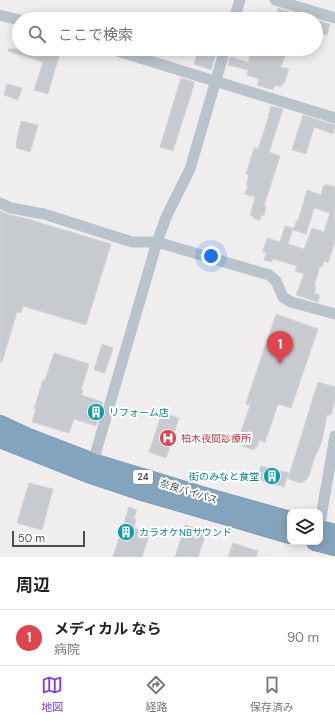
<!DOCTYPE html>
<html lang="ja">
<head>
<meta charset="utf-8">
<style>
  body { margin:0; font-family:"DM Sans","Noto Sans JP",sans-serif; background:#f6f6f6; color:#222 }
  .controls { position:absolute; right:12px; bottom:12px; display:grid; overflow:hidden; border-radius:8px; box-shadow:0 2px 10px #0003 }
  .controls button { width:36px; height:36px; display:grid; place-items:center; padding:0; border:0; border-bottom:1px solid #e0e0e0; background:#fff; color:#222; font:20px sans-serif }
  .scale { position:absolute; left:12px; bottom:10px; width:73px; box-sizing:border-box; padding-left:4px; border:2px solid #46525b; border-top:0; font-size:11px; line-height:14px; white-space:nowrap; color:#46525b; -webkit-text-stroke:3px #fff; paint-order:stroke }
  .you { position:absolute; left:211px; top:256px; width:14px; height:14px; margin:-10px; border:3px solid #fff; border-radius:50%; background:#1a73e8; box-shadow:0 0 0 6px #1a73e833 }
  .badge { display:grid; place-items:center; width:26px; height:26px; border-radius:50%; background:#7c3aed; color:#fff; font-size:13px; font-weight:700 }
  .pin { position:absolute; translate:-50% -33px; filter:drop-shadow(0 1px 2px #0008) }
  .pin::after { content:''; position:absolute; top:21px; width:14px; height:12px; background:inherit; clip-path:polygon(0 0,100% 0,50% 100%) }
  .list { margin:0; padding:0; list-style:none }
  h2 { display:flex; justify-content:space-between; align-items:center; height:52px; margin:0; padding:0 16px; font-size:17px }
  h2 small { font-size:13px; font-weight:400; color:#767676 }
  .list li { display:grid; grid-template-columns:26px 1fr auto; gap:12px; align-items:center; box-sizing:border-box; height:56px; padding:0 16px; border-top:1px solid #e0e0e0 }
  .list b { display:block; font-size:15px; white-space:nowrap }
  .list p { margin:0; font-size:13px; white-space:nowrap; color:#767676 }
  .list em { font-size:13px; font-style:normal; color:#767676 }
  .icon { flex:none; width:22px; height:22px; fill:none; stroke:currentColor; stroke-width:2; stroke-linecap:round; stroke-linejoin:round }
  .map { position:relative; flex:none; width:335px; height:557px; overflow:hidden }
  .search { position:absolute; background:#fff; box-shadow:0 2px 10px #0003; left:12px; right:12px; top:12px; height:44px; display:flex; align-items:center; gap:10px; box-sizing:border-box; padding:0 14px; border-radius:22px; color:#767676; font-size:15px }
  .sheet { height:108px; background:#fff }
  nav { display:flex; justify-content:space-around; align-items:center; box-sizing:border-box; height:56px; border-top:1px solid #e0e0e0; background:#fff; font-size:11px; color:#767676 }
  nav a { display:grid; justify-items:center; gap:2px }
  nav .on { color:#7c3aed }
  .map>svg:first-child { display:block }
  .building { fill:#c7cbd0; stroke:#d1d4d9 }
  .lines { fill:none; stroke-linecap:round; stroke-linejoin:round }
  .highway-casing { stroke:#708fa9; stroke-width:18 }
  .minor { stroke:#b9c3cb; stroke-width:11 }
  .highway { stroke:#84a4bd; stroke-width:17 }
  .labels { text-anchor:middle; stroke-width:4; stroke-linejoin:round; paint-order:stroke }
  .shield { fill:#fff; stroke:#7e868c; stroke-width:1 }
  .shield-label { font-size:9px; font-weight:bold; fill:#46525b }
  .culture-label { font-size:10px; fill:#0d838f; stroke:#fff; text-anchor:start }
  .health-label { font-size:10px; fill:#be3a42; stroke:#fff; text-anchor:start }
  .street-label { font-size:10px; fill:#46525b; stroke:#fff }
</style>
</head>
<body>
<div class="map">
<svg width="335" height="557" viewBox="0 0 335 557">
  <rect width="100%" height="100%" fill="#f0edee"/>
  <path class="building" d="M278 8 310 18V19H276Z
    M316 20 330 24 327 35 316 32Z
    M8 49H61L48 94 34 90 43 62 8 51Z
    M199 49H217L216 52V53L211 70 194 64Z
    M252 49H273L286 53 281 67 289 69 284 84H282L281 87 275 85 273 90 257 85 259 79 247 75 248 70 228 65 230 57 248 62Z
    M181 78 194 82 193 85H194L173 151 160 147Z
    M7 84 22 88 18 100 4 95Z
    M271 106 283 109 269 152 280 156 264 206H266L264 216 261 215 260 220 253 218V216L250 215 255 197 245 194 248 186 246 185 249 175 246 174 254 148 258 149 269 116H268Z
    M303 115 335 125 333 134 314 127 306 154 292 150Z
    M21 121 38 125 30 152 16 148 17 144H16Z
    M325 184 335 187V241L328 263 324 261 322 267 320 266 314 287H316L314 293 320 295 318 302 296 295 304 274 295 271 297 266 273 259 271 262 264 260 266 253 263 252 267 238 280 242 285 226 293 228 288 244 304 249 312 228 324 232 330 213 314 208 306 234 293 230 297 220 298 221 307 190 321 195 323 186 325 187Z
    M0 211 10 215 24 218 111 244 86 325 23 306 21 313 17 312 2 362H0Z
    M276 314 318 329 291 408 278 404 265 442 259 440 257 447 256 446 254 450 237 444 250 405 246 404 249 394Z
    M102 344 113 348 105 373 94 370Z
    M54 353 89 364 81 390 83 391 81 395 103 402 96 426 74 419 69 433 32 422 36 409H34L43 380H45Z
    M318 382 335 387V401L331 415H327L322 441 317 453 315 456 310 473 307 479 301 483 288 479Z
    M162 413 179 418 166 458 149 452Z
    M261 466 289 473 284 487 257 479Z
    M29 483 53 489 42 530 17 523Z
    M129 507 137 510 134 518 136 519 134 528 150 533 142 557H113Z
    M185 525 207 531 198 557H175Z
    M233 543 258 551 256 557H228Z"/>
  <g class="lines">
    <defs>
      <path id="highway" d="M0 424 28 437 93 462 205 496 290 520
        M0 439 88 474 139 491 290 535
        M320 529 335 533
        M315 542 335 547"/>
    </defs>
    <use href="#highway" class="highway-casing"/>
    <path class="minor" d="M275 0 335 18
      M0 15 19 20
      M234 19 240 0
      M111 49 335 118
      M0 203 11 208 44 214 132 242H157L269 275 276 281 283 297 291 302 335 314
      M93 462 157 242 167 215 190 169 225 49
      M320 523 335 436"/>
    <use href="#highway" class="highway"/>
  </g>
  <defs>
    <symbol id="building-disc" viewBox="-11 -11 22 22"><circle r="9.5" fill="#0f9aa8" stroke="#fff"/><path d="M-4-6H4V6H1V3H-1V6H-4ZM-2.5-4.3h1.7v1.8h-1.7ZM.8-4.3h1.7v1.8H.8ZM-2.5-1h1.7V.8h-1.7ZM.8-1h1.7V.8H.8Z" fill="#fff"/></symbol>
    <symbol id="hospital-disc" viewBox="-11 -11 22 22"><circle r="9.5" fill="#e0444e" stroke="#fff"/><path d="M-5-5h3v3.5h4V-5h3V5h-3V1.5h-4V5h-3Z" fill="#fff"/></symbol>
  </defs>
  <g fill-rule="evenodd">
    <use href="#building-disc" x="86" y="402" width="20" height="20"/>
    <use href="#hospital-disc" x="158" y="428" width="20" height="20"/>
    <use href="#building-disc" x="262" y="466" width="20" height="20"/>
    <use href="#building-disc" x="116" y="522" width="20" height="20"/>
  </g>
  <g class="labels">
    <rect class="shield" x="133" y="470" width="20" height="14" rx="3"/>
    <g class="shield-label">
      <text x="143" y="480">24</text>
    </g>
    <g class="culture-label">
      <text x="109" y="416">リフォーム店</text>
      <text x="259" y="480" text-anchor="end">街のみなと食堂</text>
      <text x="139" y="536">カラオケNBサウンド</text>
    </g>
    <g class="health-label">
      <text x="181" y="442">柏木夜間診療所</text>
    </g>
    <g class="street-label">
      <text transform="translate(189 491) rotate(17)" y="4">奈良バイパス</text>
    </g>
  </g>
</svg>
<div class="controls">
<button><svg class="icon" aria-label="layers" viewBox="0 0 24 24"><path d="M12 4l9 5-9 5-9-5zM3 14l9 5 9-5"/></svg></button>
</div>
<div class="scale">50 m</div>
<div class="you"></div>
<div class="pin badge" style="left:280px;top:364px;background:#e0444e">1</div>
<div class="search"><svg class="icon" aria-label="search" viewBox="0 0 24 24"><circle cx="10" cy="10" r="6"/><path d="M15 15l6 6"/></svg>ここで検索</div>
</div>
<section class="sheet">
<h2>周辺<small></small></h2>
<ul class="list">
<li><span class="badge" style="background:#e0444e">1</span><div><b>メディカル なら</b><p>病院</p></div><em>90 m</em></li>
</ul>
</section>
<nav>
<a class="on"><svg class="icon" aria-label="map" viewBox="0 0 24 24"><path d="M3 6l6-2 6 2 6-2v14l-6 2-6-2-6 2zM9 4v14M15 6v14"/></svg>地図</a>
<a><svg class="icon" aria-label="directions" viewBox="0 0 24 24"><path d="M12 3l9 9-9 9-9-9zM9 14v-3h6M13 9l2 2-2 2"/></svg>経路</a>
<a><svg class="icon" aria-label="saved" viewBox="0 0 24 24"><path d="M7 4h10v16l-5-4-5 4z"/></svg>保存済み</a>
</nav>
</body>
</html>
